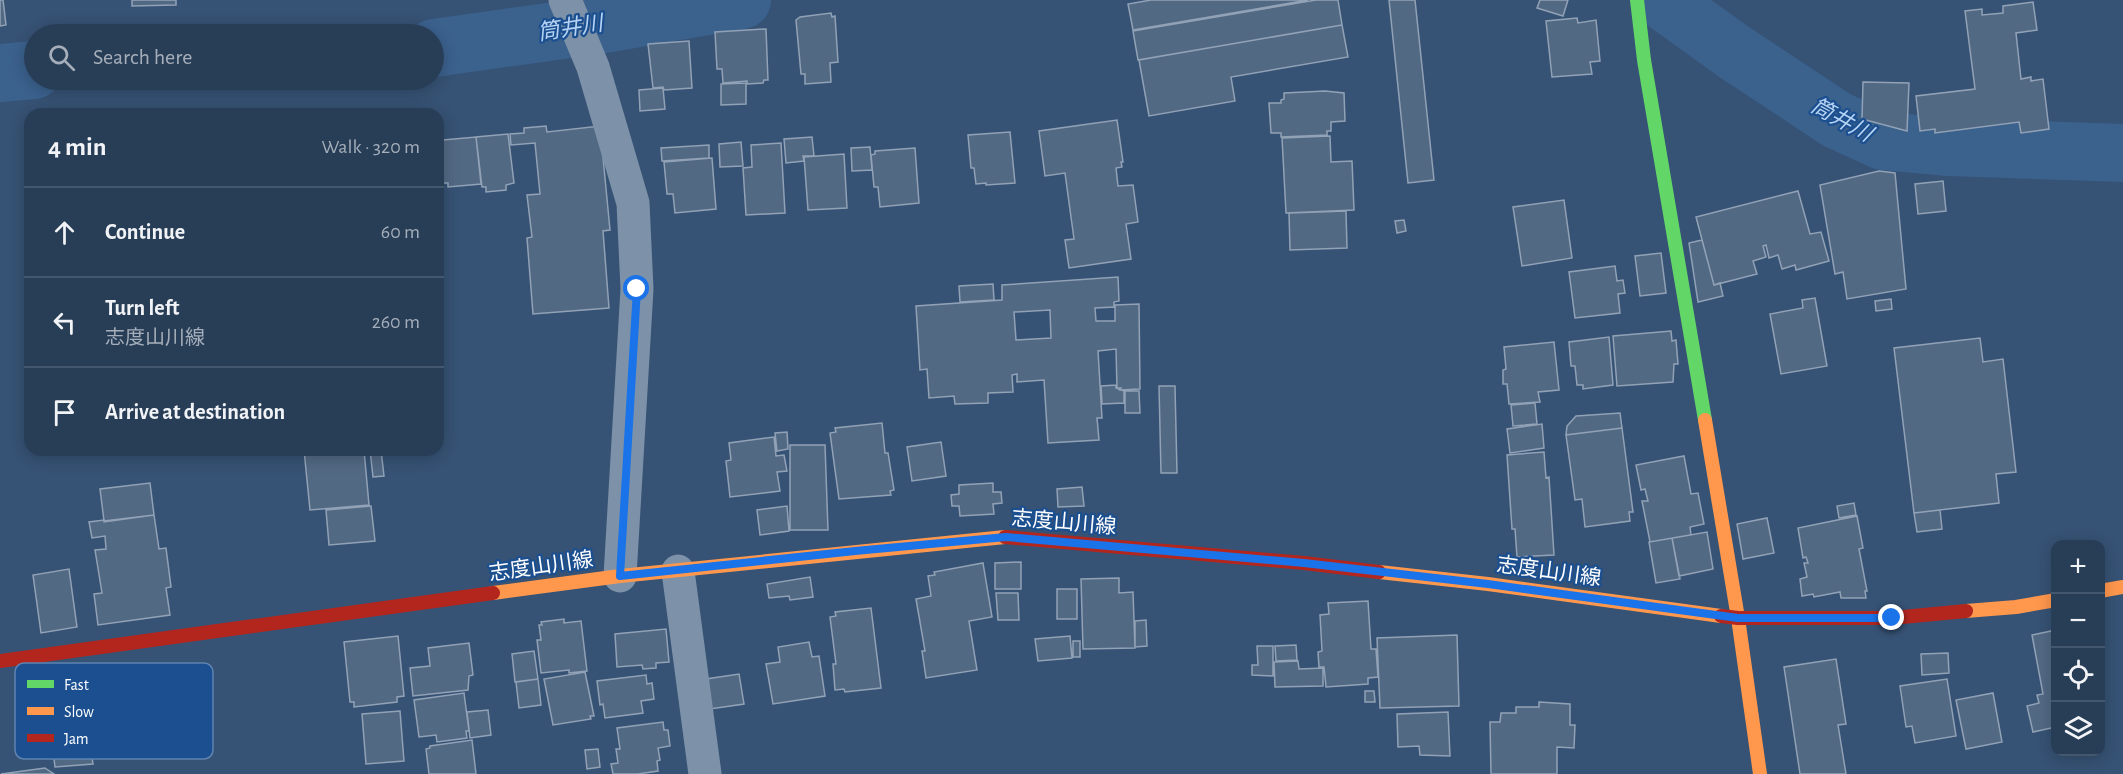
<!DOCTYPE html>
<html lang="en">
<head>
<meta charset="utf-8">
<style>
  body { margin:0; font-family:"Alegreya Sans","Noto Sans JP",sans-serif; background:#30455d; color:#f1f3f6 }
  .controls { position:absolute; right:18px; bottom:18px; display:grid; overflow:hidden; border-radius:12px; box-shadow:0 3px 15px #0003 }
  .controls button { width:54px; height:54px; display:grid; place-items:center; padding:0; border:0; border-bottom:2px solid #44576d; background:#283e57; color:#f1f3f6; font:30px sans-serif }
  .stop { position:absolute; width:18px; height:18px; margin:-14px; border:4px solid #1a73e8; border-radius:50%; background:#fff }
  .stop.end { background:#1a73e8; border-color:#fff; box-shadow:0 2px 6px #0008 }
  .list { margin:0; padding:0; list-style:none }
  h2 { display:flex; justify-content:space-between; align-items:center; height:78px; margin:0; padding:0 24px; font-size:26px }
  h2 small { font-size:20px; font-weight:400; color:#a5aeba }
  .list li { display:grid; grid-template-columns:39px 1fr auto; gap:18px; align-items:center; box-sizing:border-box; height:90px; padding:0 24px; border-top:2px solid #44576d }
  .list b { display:block; font-size:22px; white-space:nowrap }
  .list p { margin:0; font-size:20px; white-space:nowrap; color:#a5aeba }
  .list em { font-size:20px; font-style:normal; color:#a5aeba }
  .icon { flex:none; width:33px; height:33px; fill:none; stroke:currentColor; stroke-width:2; stroke-linecap:round; stroke-linejoin:round }
  .map { position:relative; flex:none; width:2123px; height:774px; overflow:hidden }
  .search { position:absolute; background:#283e57; box-shadow:0 3px 15px #0003; left:24px; top:24px; width:420px; height:66px; display:flex; align-items:center; gap:15px; box-sizing:border-box; padding:0 21px; border-radius:33px; color:#a5aeba; font-size:22px }
  .panel { position:absolute; background:#283e57; box-shadow:0 3px 15px #0003; left:24px; top:108px; width:420px; height:348px; border-radius:18px }
  .map>svg:first-child { display:block }
  .lines { fill:none; stroke-linecap:round; stroke-linejoin:round }
  .river { stroke:#3b618d; stroke-width:58 }
  .building { fill:#526984; stroke:#92a2b6; stroke-width:1.5; fill-rule:evenodd }
  .street { stroke:#7d92a8; stroke-width:33 }
  .fast { stroke:#63d668; stroke-width:14 }
  .slow { stroke:#ff974d; stroke-width:14 }
  .jam { stroke:#b3261e; stroke-width:14 }
  .route { stroke:#1a73e8; stroke-width:8 }
  .labels { text-anchor:middle; stroke-width:4.5; stroke-linejoin:round; paint-order:stroke }
  .street-label { font-size:21px; fill:#fff; stroke:#1b4f8f }
  .water-label { font-size:22px; font-style:italic; fill:#b5d3f5; stroke:#1b4f8f }
  .key { fill:#1b4f8f; stroke:#5f84b1; stroke-width:1.5 }
  .key-label { font-size:16px; fill:#fff }
</style>
</head>
<body>
<div class="map">
<svg width="2123" height="774" viewBox="0 0 2123 774">
  <rect width="100%" height="100%" fill="#365274"/>
  <g class="lines">
    <path class="river" d="M1662 0 1734 52 1837 120 1883 141 1949 147 2123 153
      M434 48 605 24 742 0
      M0 73 34 70"/>
  </g>
  <path class="building" d="M0 0H3L6 25 0 26Z
    M132 0H176V5L132 6Z
    M1151 0H1308L1133 30 1128 4Z
    M1316 0H1338L1342 25 1138 60 1133 31Z
    M1389 0H1415L1434 180 1408 183Z
    M1540 0H1568L1563 16 1537 8Z
    M2033 2 2037 30 2016 33 2021 79 2031 77V81L2043 79 2049 129 2021 133 2019 122 1935 133V129L1920 131 1916 96 1975 89 1965 11 1982 9V15L2003 13V6Z
    M831 13 832 17 835 16 838 62 830 63 831 82 805 84V74H801L796 20 800 17Z
    M1577 18 1578 23 1596 20 1600 61 1590 62 1592 74 1552 77 1546 21Z
    M1342 25 1348 57 1231 77 1235 101 1149 116 1139 60Z
    M766 29 768 80H764L763 83 747 84V81L723 83 722 69H717L715 32Z
    M689 41 692 88 664 90 663 87 653 88 648 44Z
    M1863 82 1909 83 1907 131 1862 119Z
    M746 83V104L721 105V84Z
    M663 88 665 109 640 111 639 90Z
    M1325 91 1344 93 1345 121 1331 122V131H1327V135L1281 137V133H1271L1269 103H1281V100L1284 99V93Z
    M1117 120 1123 162H1121L1122 167 1116 168 1118 186 1133 185 1138 222 1126 224 1131 259 1069 268 1065 240 1074 239 1065 173 1045 176 1039 131Z
    M546 126 547 132 600 126 610 230 603 231 609 308 533 314 527 238 532 237 527 195 540 194 535 143 511 145 510 134 524 133V128Z
    M1010 132 1015 183 986 185V183L976 184 974 168H971L968 135Z
    M508 134 514 183 506 185V190L486 192V187H482L476 137Z
    M1330 136 1331 162 1352 161 1354 210 1286 213 1282 138Z
    M476 137 481 184 448 187V183H439L438 144 443 143V140Z
    M812 137 814 156H803L804 161 786 163 784 139Z
    M741 142 743 166 720 167 719 144Z
    M781 143 785 213 746 215 743 168 752 167 751 145Z
    M709 145V158L662 161 661 148Z
    M870 147 872 170 852 171 851 148Z
    M915 148 919 203 880 207 878 187H874L871 155 875 154V151Z
    M844 154 847 208 808 210 804 157Z
    M712 158 716 209 675 213 673 194H667L664 162Z
    M1879 171 1895 173 1906 289 1847 299 1843 272 1835 274 1820 185Z
    M1943 181 1946 211 1918 214 1915 184Z
    M1798 191 1810 234 1821 232 1829 261 1796 270 1795 265 1782 269 1778 255 1769 258 1766 245 1763 246 1766 257 1753 261 1757 274 1714 285 1696 217Z
    M1564 200 1572 258 1522 266 1513 207Z
    M1346 211 1347 248 1290 250 1289 213Z
    M1404 220 1406 231 1397 233 1395 221Z
    M1702 240 1714 285 1720 283 1723 296 1698 302 1689 243Z
    M1661 253 1666 293 1640 296 1635 256Z
    M1615 266 1617 281 1623 280 1625 293 1618 294 1620 313 1575 318 1569 272Z
    M1118 277 1119 301 1114 302V307L1095 308 1096 321H1115V305L1139 304 1140 389 1120 390 1121 388H1117L1116 349 1098 351 1102 418H1097L1099 440 1048 443 1044 380 1017 382V374L1012 375 1013 392 988 393V403L955 404 954 396 929 398 927 369 920 370 916 306 1002 300V285ZM1050 310 1051 338 1016 340 1014 312Z
    M993 284 994 300 960 302 959 286Z
    M1815 298 1827 366 1781 374 1770 314 1803 308 1802 300Z
    M1891 299 1892 309 1876 311 1875 301Z
    M1671 331 1672 341 1676 340 1678 364H1674L1673 382 1617 386 1613 336Z
    M1609 337 1613 385 1583 389V385H1577L1575 366H1571L1569 342Z
    M1980 338 1983 362 2003 359 2016 472 1996 474 1999 503 1914 513 1894 348Z
    M1554 342 1559 390 1538 392 1540 402 1509 404 1507 384H1503V370L1506 369 1504 347Z
    M1116 385V388L1124 391V403L1102 404 1101 386Z
    M1159 386H1175L1177 473H1161Z
    M1125 391H1139L1140 413H1125Z
    M1535 403 1537 424 1513 426 1511 405Z
    M1620 413 1622 428 1566 435 1567 426 1576 416Z
    M882 423 885 453H888L894 490 890 491 891 495 839 499 830 433 836 432 835 428Z
    M1542 424 1544 448 1510 453 1507 429Z
    M1622 428 1633 512H1629L1630 521 1585 527 1582 499 1575 500 1566 435Z
    M787 432 788 449 777 451 775 433Z
    M774 437 776 456 784 455 787 471 777 472 780 491 730 497 726 461 731 460 729 443Z
    M941 442 946 476 912 481 907 447Z
    M790 445H825L828 530H790Z
    M304 450H364L369 505 310 510Z
    M370 450H381L384 476 373 477Z
    M1544 452 1546 478 1549 477 1554 555 1517 557 1515 529H1512L1507 455Z
    M1684 456 1691 494 1698 493 1704 524 1690 527 1691 535 1650 542 1642 501H1648L1645 489 1641 490 1636 465Z
    M150 483 154 515 104 521 100 489Z
    M993 483V492H1001L1002 503 993 504 994 514 960 516 959 506H952L951 495 959 494V485Z
    M1082 487 1084 506 1058 507 1057 489Z
    M1854 503 1856 515 1839 518 1837 506Z
    M371 506 375 541 329 545 326 510Z
    M787 506 789 531 760 535 757 510Z
    M1940 510 1942 529 1917 532 1914 513Z
    M154 515 159 549 166 548 171 587 166 588 170 615 98 625 94 594 102 593 95 550 106 549 105 536 92 538 89 522 104 520V522Z
    M1857 516 1863 548 1859 549 1867 591H1865L1866 598H1841L1840 592 1814 597 1813 594 1802 596 1800 579 1807 577 1804 563H1808L1806 557 1803 558 1798 528Z
    M1767 518 1774 553 1743 559 1737 524Z
    M1707 532 1713 569 1679 576 1672 538Z
    M1672 538 1680 579 1656 583 1649 542Z
    M1021 562V589H995V563Z
    M983 563 992 617 969 621 977 670 926 678 922 651H925L916 599 931 596 928 576 935 575 934 572Z
    M69 569 77 627 41 633 33 575Z
    M810 577 813 597 790 600 789 596 769 598 767 584Z
    M1119 578V593L1133 592 1135 648 1083 649 1081 579Z
    M1057 589H1077V619H1057Z
    M996 593H1018L1019 620H998Z
    M1368 601 1371 649H1376L1378 677 1368 678V684L1326 687 1324 667H1319L1318 652 1322 651 1320 615 1329 614 1328 603Z
    M871 608 881 688 845 692 844 689 835 690 833 664H836L830 617 836 616 835 612Z
    M564 619V623L581 621 587 671 569 673V670L541 673 537 640H541L539 625H542L541 622Z
    M1146 620 1147 646 1135 647V621Z
    M666 629 669 662 656 663V668L643 669 642 665 617 667 615 634Z
    M2056 630V727L2033 732 2027 706 2039 703 2037 695 2043 694 2032 635Z
    M1457 635 1459 706 1380 708 1377 638Z
    M398 636 404 696 397 697V702L354 707V702H350L344 642Z
    M1070 636 1072 658 1038 661 1035 639Z
    M1073 641H1080V657H1073Z
    M809 642 812 657 819 656 825 696 773 704 766 664 780 662 778 647Z
    M469 643 473 675 469 676 468 690 413 696 410 668 430 666 428 648Z
    M1296 645 1297 660 1276 661 1275 646Z
    M1257 646H1273V676L1252 675V665H1258Z
    M534 651 538 679 515 682 512 654Z
    M1948 653 1949 673 1922 675 1921 654Z
    M1836 659 1846 724 1838 725 1846 774H1800L1784 667Z
    M1298 661 1299 669 1323 668V686L1275 687 1274 662Z
    M585 672 594 716H590L591 719 553 725 544 679Z
    M739 674 744 704 710 709 706 679Z
    M646 675 647 684 652 683 654 699 641 701 643 713 605 718 603 704 600 705 597 681Z
    M538 679 541 705 519 708 516 682Z
    M1947 679 1956 736 1915 743 1912 726 1906 727 1900 686Z
    M1365 691H1374L1375 702H1365Z
    M464 693 469 731H466L467 738 437 742 436 735 419 737 414 700Z
    M1993 693 2002 742 1966 749 1956 700Z
    M1539 702 1570 704V725H1575L1574 748 1557 747V774H1491L1490 722H1500L1501 713H1516V707H1539Z
    M488 710 491 735 470 738 467 712Z
    M400 711 404 761 366 764 362 714Z
    M1448 712 1450 756 1420 755 1419 746 1398 747 1397 714Z
    M663 722 664 730H668L670 746 658 748 660 760 657 761 658 771 638 774H613L611 764 618 763 616 749H620L617 728Z
    M472 740 476 774H429L426 749 430 748V746Z
    M90 743 93 764 55 767 53 751 61 750V747Z
    M598 749 600 767 587 769 585 750Z
    M45 768 54 774H1Z"/>
  <g class="lines">
    <path class="street" d="M565 0 593 67 633 203 637 289 620 576
      M678 571 705 774"/>
    <path class="fast" d="M1637 0 1644 60 1705 420"/>
    <path class="slow" d="M1705 420 1738 618 1760 774
      M1379 572 1488 584 1721 616
      M2100 591 2123 587
      M493 593 620 576 1005 537
      M1966 611 2016 607 2056 600"/>
    <path class="jam" d="M1005 537 1304 563 1379 572
      M1721 616 1738 618H1892L1966 611
      M0 661 493 593"/>
  </g>
  <g class="lines">
    <path class="route" d="M637 289 620 576 855 551 1006 537 1304 563 1488 584 1738 618H1892"/>
  </g>
  <g class="labels">
    <g class="street-label">
      <text transform="translate(1064 522) rotate(5)" y="7">志度山川線</text>
      <text transform="translate(541 566) rotate(-8)" y="7">志度山川線</text>
      <text transform="translate(1549 571) rotate(8)" y="7">志度山川線</text>
    </g>
    <g class="water-label">
      <text transform="translate(570 27) rotate(-9)" y="8">筒井川</text>
      <text transform="translate(1842 119) rotate(29)" y="8">筒井川</text>
    </g>
  </g>
  <rect x="15" y="663" width="198" height="96" rx="9" class="key"/>
  <rect x="27" y="680" width="27" height="8" fill="#63d668"/>
  <rect x="27" y="707" width="27" height="8" fill="#ff974d"/>
  <rect x="27" y="734" width="27" height="8" fill="#b3261e"/>
  <g class="key-label">
    <text x="64" y="690">Fast</text>
    <text x="64" y="717">Slow</text>
    <text x="64" y="744">Jam</text>
  </g>
</svg>
<div class="controls">
<button>+</button>
<button>−</button>
<button><svg class="icon" aria-label="locate" viewBox="0 0 24 24"><circle cx="12" cy="12" r="6"/><path d="M12 2v4M12 18v4M2 12h4M18 12h4"/></svg></button>
<button><svg class="icon" aria-label="layers" viewBox="0 0 24 24"><path d="M12 4l9 5-9 5-9-5zM3 14l9 5 9-5"/></svg></button>
</div>
<div class="stop" style="left:637px;top:289px"></div>
<div class="stop end" style="left:1892px;top:618px"></div>
<div class="search"><svg class="icon" aria-label="search" viewBox="0 0 24 24"><circle cx="10" cy="10" r="6"/><path d="M15 15l6 6"/></svg>Search here</div>
<section class="panel">
<h2>4 min<small>Walk · 320 m</small></h2>
<ul class="list">
<li><svg class="icon" aria-label="ahead" viewBox="0 0 24 24"><path d="M12 20V5M6 11l6-6 6 6"/></svg><div><b>Continue</b></div><em>60 m</em></li>
<li><svg class="icon" aria-label="left" viewBox="0 0 24 24"><path d="M17 20v-9H6M10 6l-5 5 5 5"/></svg><div><b>Turn left</b><p>志度山川線</p></div><em>260 m</em></li>
<li><svg class="icon" aria-label="arrive" viewBox="0 0 24 24"><path d="M6 21V4h12l-3 4 3 4H6"/></svg><div><b>Arrive at destination</b></div></li>
</ul>
</section>
</div>
</body>
</html>
